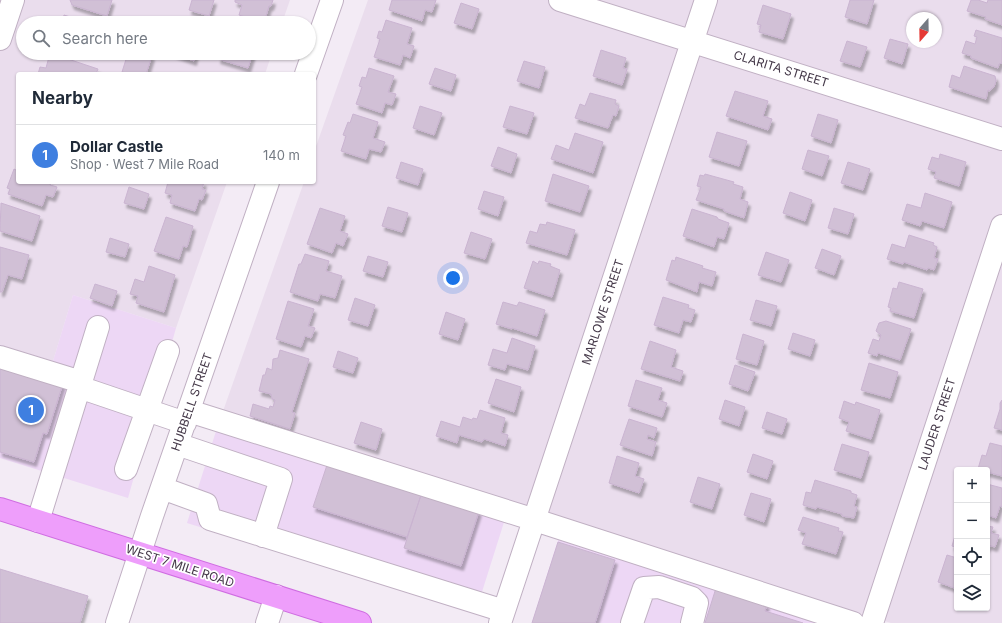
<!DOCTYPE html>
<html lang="en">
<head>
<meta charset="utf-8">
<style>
  body { margin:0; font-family:Inter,sans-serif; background:#f6f6f7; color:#1f2937 }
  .controls { position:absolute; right:12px; bottom:12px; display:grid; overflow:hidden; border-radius:4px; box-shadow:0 1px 3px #0004 }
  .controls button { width:36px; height:36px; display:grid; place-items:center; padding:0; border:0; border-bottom:1px solid #e0e1e3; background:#fff; color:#1f2937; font:20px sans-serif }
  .compass { position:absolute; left:906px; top:12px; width:36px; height:36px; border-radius:50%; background:#fff; box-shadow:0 1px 3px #0004; rotate:200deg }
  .you { position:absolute; left:453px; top:278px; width:14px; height:14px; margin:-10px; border:3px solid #fff; border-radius:50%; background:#1a73e8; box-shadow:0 0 0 6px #1a73e833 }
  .badge { display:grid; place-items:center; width:26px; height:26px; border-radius:50%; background:#ea580c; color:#fff; font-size:13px; font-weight:700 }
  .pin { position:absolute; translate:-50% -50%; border:2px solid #fff; box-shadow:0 1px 4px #0006 }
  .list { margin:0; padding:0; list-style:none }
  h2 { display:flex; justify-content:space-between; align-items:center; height:52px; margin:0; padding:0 16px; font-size:17px }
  h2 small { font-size:13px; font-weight:400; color:#747a83 }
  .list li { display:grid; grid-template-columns:26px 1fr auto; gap:12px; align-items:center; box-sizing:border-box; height:60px; padding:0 16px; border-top:1px solid #e0e1e3 }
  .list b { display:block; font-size:15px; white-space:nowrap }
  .list p { margin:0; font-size:13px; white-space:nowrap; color:#747a83 }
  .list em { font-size:13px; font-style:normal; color:#747a83 }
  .icon { flex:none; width:22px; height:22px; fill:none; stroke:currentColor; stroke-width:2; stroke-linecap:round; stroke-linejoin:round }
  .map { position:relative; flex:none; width:1002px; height:623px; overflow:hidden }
  .search { position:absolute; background:#fff; box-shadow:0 1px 3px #0004; left:16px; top:16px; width:300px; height:44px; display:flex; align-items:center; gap:10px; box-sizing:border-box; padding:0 14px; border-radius:22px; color:#747a83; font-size:15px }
  .panel { position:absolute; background:#fff; box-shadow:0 1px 3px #0004; left:16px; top:72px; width:300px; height:112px; border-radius:4px }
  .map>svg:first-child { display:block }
  .residential { fill:#eadded; fill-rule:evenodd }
  .commercial { fill:#edd7f5 }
  .building { fill:#d1c0d6; stroke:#cab4d1; filter:url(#shadow) }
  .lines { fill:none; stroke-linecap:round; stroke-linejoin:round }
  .minor-casing { stroke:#c0b0c3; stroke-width:24 }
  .major-casing { stroke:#cf6de1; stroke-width:24 }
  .minor { stroke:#fff; stroke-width:22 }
  .major { stroke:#ee9efb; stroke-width:22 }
  .labels { text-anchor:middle; stroke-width:3.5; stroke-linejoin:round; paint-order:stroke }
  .street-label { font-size:12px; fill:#453949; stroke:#fff }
</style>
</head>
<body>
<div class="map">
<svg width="1002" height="623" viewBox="0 0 1002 623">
  <defs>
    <filter id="shadow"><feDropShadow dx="2.5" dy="4.5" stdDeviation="1" flood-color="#0004"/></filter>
  </defs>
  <rect width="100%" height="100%" fill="#f3ebf5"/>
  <path class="residential" d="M0 0H290L282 23H23V53H272L265 74H18V182H227L176 328 73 295 53 361 0 345Z
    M368 0H1002V623H891L222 414 304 182H314V152ZM912 18H936V42H912ZM957 470H987V608H957Z"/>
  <path class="commercial" d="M73 295 176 328 128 498 0 458V345L53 361Z
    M217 428 505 519 475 614 187 523Z
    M559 537 829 623H532Z"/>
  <path class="building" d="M70 0H112L107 16 72 5Z
    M192 0H214L209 16 189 10Z
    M235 0H273L271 6H269L264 23 239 15 242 5 235 2Z
    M392 0H436L432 12 425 10 422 21 389 10Z
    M850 0H874L867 24 845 17Z
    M971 0H978L987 3 988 0H1002V25L985 19 986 17 967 11Z
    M461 3 479 9 472 29 454 23Z
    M763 5 791 14 783 39 759 32 761 25 757 24Z
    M64 15 90 23H62Z
    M386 20 412 28 407 44 414 46 410 58 403 55 400 65 374 57 380 39 377 38 379 31 382 32Z
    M976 30 1002 38V63L999 64 998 68 971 58V56L962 53 966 41 975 44 977 37 974 36Z
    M890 39 908 44 902 64 884 58Z
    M847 41 867 47 860 67 840 61Z
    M601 50 626 58 623 68 627 69 622 85 593 76Z
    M50 53 98 69 96 74H38L40 67 46 68Z
    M128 53H143L152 56 146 74H130L122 72Z
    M175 53H196L194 61 174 54Z
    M220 53H253L248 68 218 59Z
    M524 61 545 67 539 88 517 81Z
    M964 66 995 76 996 81 994 87 991 89 990 91 988 90 986 99 949 87 952 75 960 78Z
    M369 68 394 76 388 92 396 94 392 105 385 103 382 113 356 104 362 87 359 86 362 77 366 78Z
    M435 68 456 75 451 91 429 84Z
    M735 91 768 101 763 116 772 119 768 130 726 116Z
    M590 93 616 100 615 104 619 106 616 116 613 115 608 128 575 118 580 104 585 106Z
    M420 106 442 113 434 135 413 128Z
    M510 106 534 113 527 134 503 127Z
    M353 114 378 122 373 138 385 142 381 152 369 149 366 159 341 151 346 136 343 135 348 122 350 123Z
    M818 114 838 120 831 143 811 136Z
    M717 132 747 141 739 166 709 157Z
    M575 133 603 142 593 173 551 159 556 145 569 150Z
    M498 147 517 154 511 173 491 166Z
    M808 150 829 156 822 176 802 169Z
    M940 154 966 162 959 186 934 178 936 172 928 169 932 157 939 159Z
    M401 162 423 169 418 185 396 178Z
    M848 162 870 169 863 190 841 183Z
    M14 169 18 171V182H51L50 185 57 187 53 197 46 195 42 206 8 194 10 189 7 188Z
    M553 174 589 186 580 212 545 201Z
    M705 174 734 182 733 184 743 187 740 199 748 202 744 218 724 211V209L696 200 701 187 697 186 700 175 704 176Z
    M168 182H204L202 189 206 190 202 200 199 199 195 211 170 203 172 195 165 193Z
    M129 187 149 194 144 209 124 203Z
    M484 191 504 197 498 216 478 209Z
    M790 192 812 200 805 221 783 213Z
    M925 193 952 202 944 228 922 221 920 226 902 220 907 204 921 208Z
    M1 203 40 216 32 241 0 231Z
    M388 207 408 213 402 232 382 226Z
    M320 208 345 216 340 231 348 234 343 246 336 243 332 253 307 244Z
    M834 208 854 214 848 234 828 228Z
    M692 209 717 217 718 219 729 223 724 239 717 237 714 247 683 236Z
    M166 217 193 226 187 247 183 246 179 259 154 251Z
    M547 222 575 230 567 255 526 243 530 231 537 233 540 224 546 225Z
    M471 232 492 239 485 259 464 253Z
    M909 235 934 243 933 245 937 247 934 258 938 259 934 270 928 268 927 270 904 262 903 264 887 259 892 244 905 248Z
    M110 238 129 244 125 257 106 252Z
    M0 247 29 255 22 279 8 275 2 292H0Z
    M822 249 841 256 834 275 815 268Z
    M766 252 789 260 781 282 758 275Z
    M305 254 329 261 326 271 342 276 335 298 320 294 318 301 290 292 299 264H301Z
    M368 256 388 262 383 277 363 271Z
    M676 257 703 266 702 268 716 272 712 286 699 282 697 292 666 280 672 260 675 261Z
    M533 261 538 264 539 261 551 264 550 266 560 270 552 297 524 288Z
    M149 266 175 275 164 312 136 303 138 296 130 294 135 279 144 282Z
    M899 282 923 289 914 318 890 311 891 308 888 307 893 288 897 289Z
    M95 284 117 291 112 306 90 298Z
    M663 297 689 305 688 308 695 310 691 322 683 320 679 333 654 325Z
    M355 298 375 305 368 326 348 320Z
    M756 300 777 306 771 326 750 320Z
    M288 301 314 309 308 326 315 328 311 338 305 336 301 347 276 339Z
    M503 302 517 306 519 302 545 310 537 336 512 328V329L496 324Z
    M446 312 465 319 458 340 439 334Z
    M886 321 911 329 900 360 878 353 877 356 868 353 873 339 879 341 881 335 876 331 879 323Z
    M793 333 815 340 810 356 788 349Z
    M743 334 764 341 757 365 736 359Z
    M512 338 535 346 528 370 507 364 505 370 488 365 493 349 507 353Z
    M650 341 676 350 671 367 683 371 680 381 641 369Z
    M280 350 309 359 292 412 295 413 290 429 250 416 253 404 269 409 270 406 273 407 275 400 272 399 271 394 259 391 263 375H265L267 368 272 370 273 359 278 358Z
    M338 351 358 358 353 373 333 367Z
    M0 360 64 380 47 434 43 433 34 462 0 452Z
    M869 363 898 372 890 398 861 390Z
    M735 365 755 372 748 391 729 384Z
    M496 379 521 387 514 412 488 403Z
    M636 380 662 388 658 400 667 403 662 417 628 406Z
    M725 400 745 407 739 426 719 419Z
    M1002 400V430L994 428 1000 409V403Z
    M844 401 855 405 856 402 880 410 871 439 846 431 849 422 839 418Z
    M480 410 505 418 501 433 508 435 505 446 484 439 482 442 459 435 457 443 436 436 441 421 460 427 463 417 472 420 473 418 477 419Z
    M767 412 787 419 782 434 762 428Z
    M629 419 657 428 654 438 648 435 647 439 656 442 652 456 620 445Z
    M361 422 382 429 376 450 354 443Z
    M990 443 1002 446V476L987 472V470L978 469 982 455 986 456Z
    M842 444 869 452 861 478 834 470Z
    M753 454 773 461 767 479 747 472Z
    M617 456 639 463 635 476 644 479 639 493 609 483Z
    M328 462 422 492 407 537 313 507Z
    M698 477 720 484 712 509 690 502Z
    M815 480 851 491V493L857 495 854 506 857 507 854 518 842 516V514L817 507 816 509 803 505 806 492 811 493Z
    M987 484 1002 488V507L1000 506 996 518 987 515Z
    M422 492 479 511 461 566 404 548Z
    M751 493 771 499 764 522 744 515Z
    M803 517 839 528 838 531 843 532 836 554 802 544 806 533 798 530Z
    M987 526 993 527 991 533 999 535 995 547 988 545 987 548Z
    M956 532H957V548L952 546Z
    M558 542 615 560 595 623H532Z
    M947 555 957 558V589L938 582Z
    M0 569 88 596 80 623H0Z
    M716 588 767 604 765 611 803 623H705Z"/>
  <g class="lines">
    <defs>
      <path id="minor" d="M560 0 1002 139
        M0 39 13 0
        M306 74 332 0
        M0 357 81 382
        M79 387 185 423
        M189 411 535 520 853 623
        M177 444 281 479 263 536
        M126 469 168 351
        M162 488 206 504 210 519 504 611
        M38 521 98 327
        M117 623 152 516 268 182
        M267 623 276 596
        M500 623 706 0
        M632 623 644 588 659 587 692 598 697 603 692 623
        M872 623 1002 226"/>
      <path id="major" d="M0 509 360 623"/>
    </defs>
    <use href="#minor" class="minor-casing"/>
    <use href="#major" class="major-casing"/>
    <use href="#minor" class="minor"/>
    <use href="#major" class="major"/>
  </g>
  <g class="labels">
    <g class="street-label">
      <text transform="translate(781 69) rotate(17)" y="4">CLARITA STREET</text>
      <text transform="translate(603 312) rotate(-72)" y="4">MARLOWE STREET</text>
      <text transform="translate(192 402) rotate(-71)" y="4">HUBBELL STREET</text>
      <text transform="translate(937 424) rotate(-72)" y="4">LAUDER STREET</text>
      <text transform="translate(180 566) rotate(18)" y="4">WEST 7 MILE ROAD</text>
    </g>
  </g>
</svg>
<div class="controls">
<button>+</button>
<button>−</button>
<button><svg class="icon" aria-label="locate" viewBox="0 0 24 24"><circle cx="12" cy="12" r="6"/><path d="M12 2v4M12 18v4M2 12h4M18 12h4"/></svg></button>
<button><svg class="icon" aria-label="layers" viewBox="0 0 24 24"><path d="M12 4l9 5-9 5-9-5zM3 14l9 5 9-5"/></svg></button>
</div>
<svg class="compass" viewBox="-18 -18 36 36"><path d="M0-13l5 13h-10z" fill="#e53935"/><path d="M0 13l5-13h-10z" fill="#747a83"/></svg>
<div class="you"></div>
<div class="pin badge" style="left:31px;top:410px;background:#3f7fe0">1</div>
<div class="search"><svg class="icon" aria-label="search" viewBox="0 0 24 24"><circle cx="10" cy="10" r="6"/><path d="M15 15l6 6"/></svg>Search here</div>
<section class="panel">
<h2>Nearby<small></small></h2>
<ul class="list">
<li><span class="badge" style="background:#3f7fe0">1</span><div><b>Dollar Castle</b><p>Shop · West 7 Mile Road</p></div><em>140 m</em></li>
</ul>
</section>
</div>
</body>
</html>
